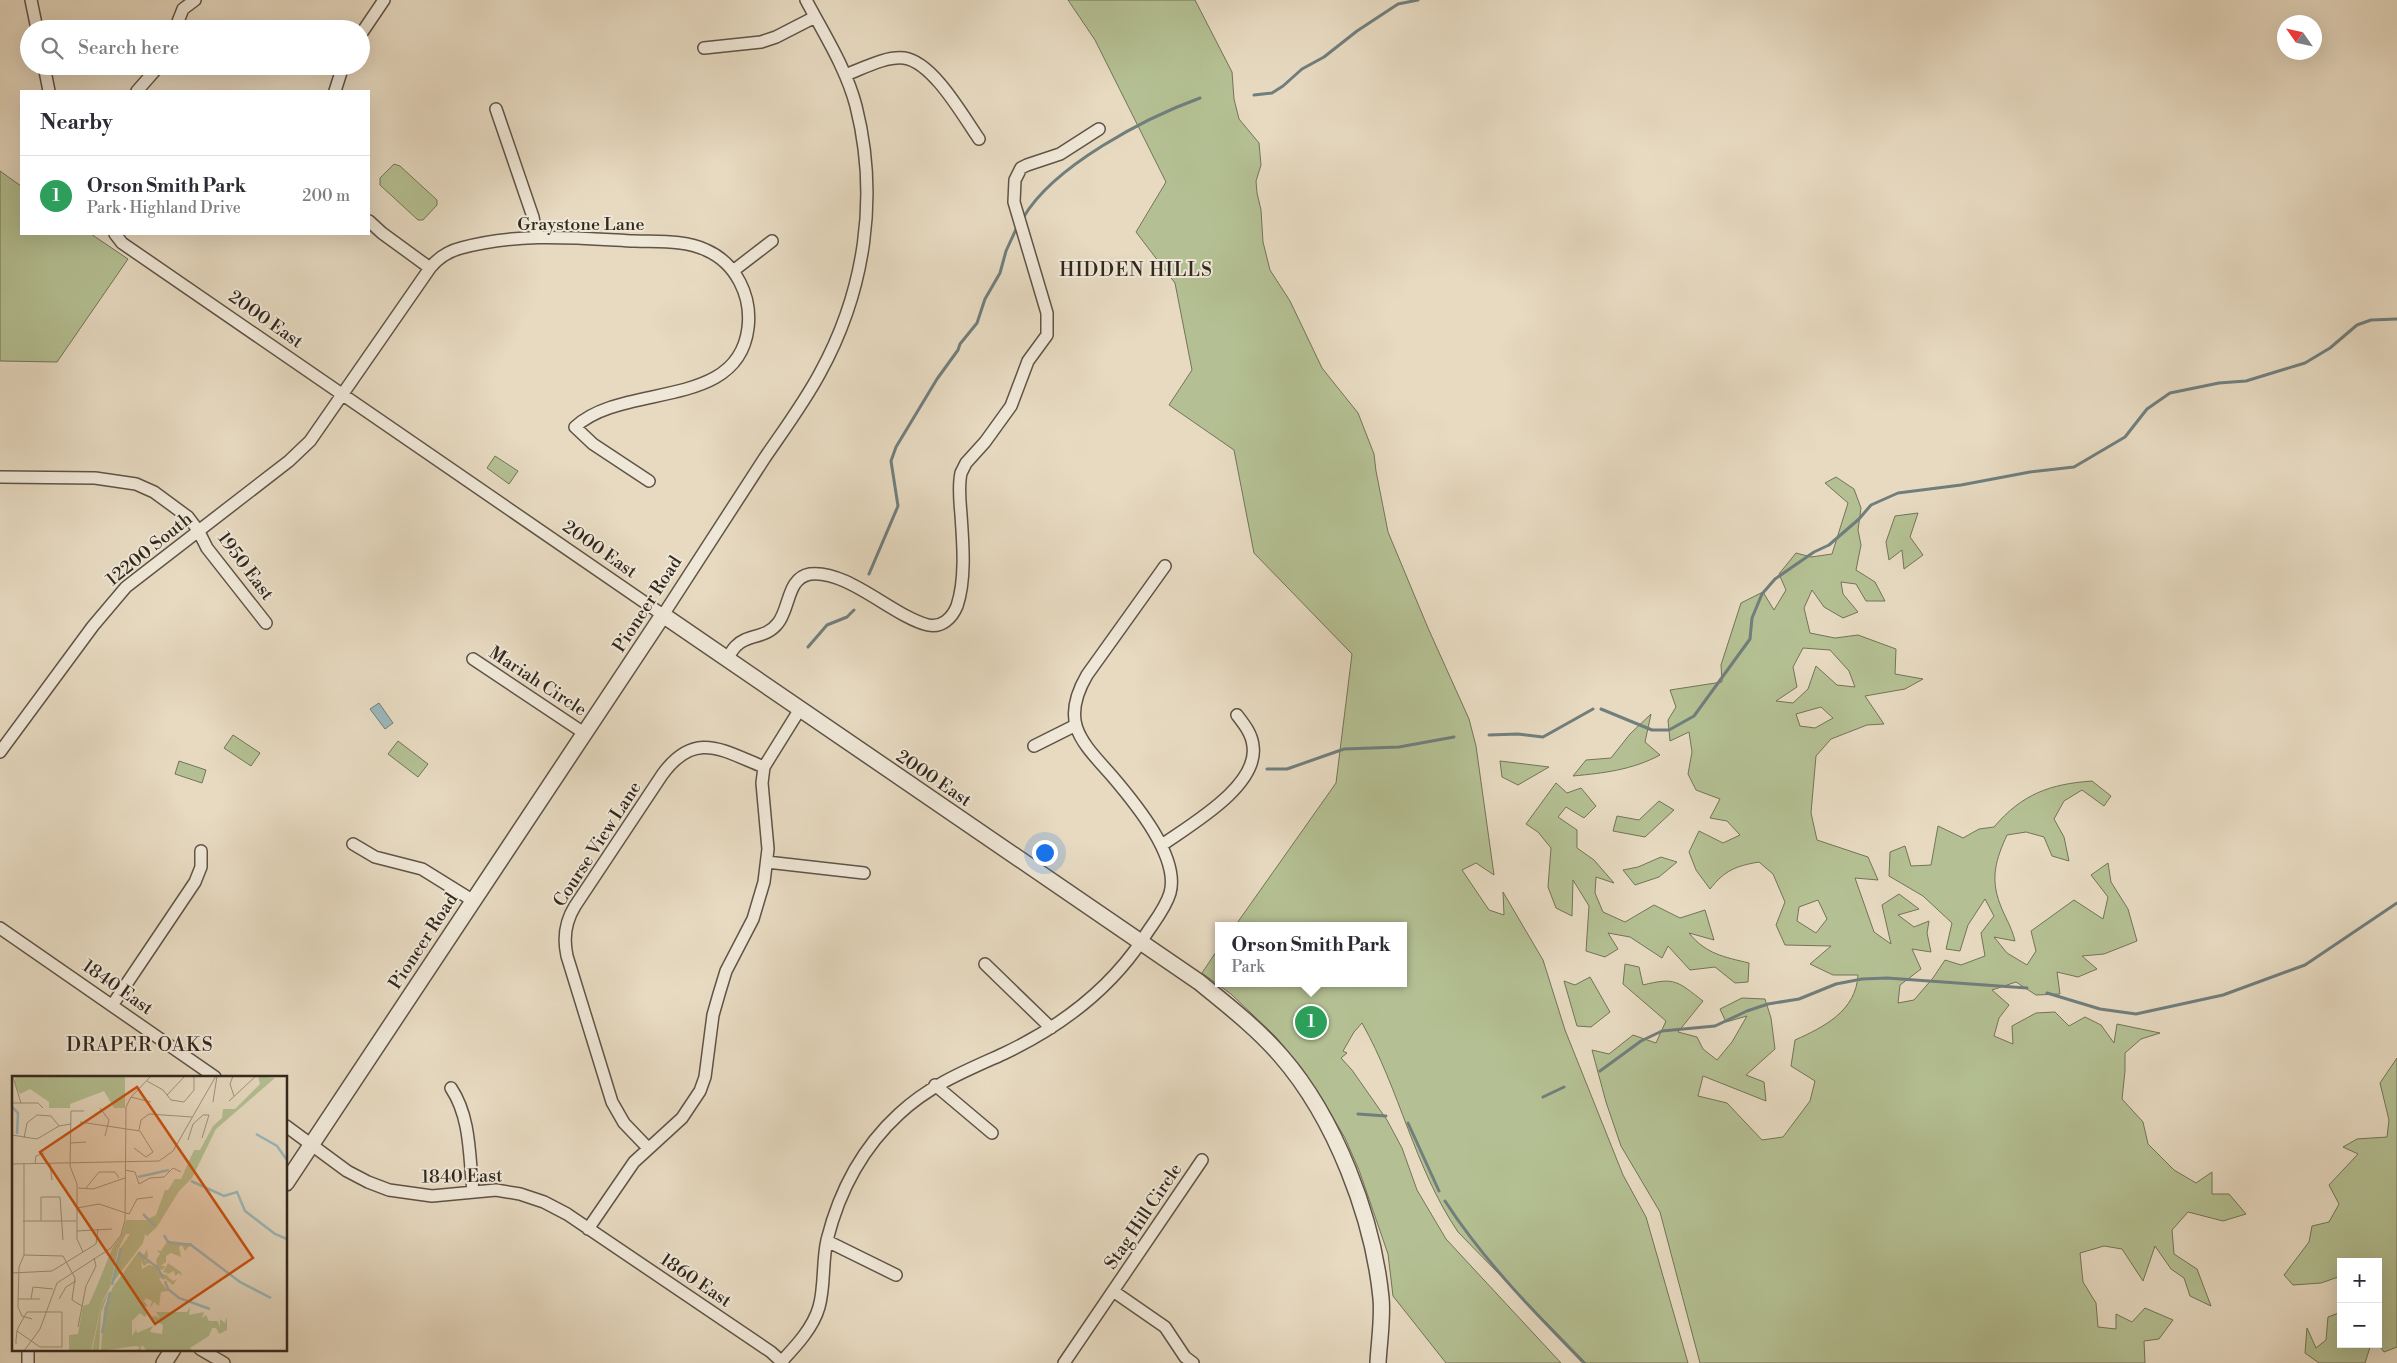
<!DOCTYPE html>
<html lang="en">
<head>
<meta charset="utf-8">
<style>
  body { margin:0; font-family:"Libre Bodoni",serif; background:#f2f2f3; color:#2b2b33 }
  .controls { position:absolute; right:15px; bottom:15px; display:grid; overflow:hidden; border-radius:0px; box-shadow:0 5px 20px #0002 }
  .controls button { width:45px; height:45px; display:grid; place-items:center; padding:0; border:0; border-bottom:1px solid #e1e1e2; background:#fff; color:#2b2b33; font:25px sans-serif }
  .compass { position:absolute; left:2277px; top:15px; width:45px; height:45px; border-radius:50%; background:#fff; box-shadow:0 5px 20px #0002; rotate:304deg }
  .you { position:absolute; left:1044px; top:852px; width:18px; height:18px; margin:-12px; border:4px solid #fff; border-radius:50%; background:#1a73e8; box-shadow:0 0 0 8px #1a73e833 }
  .badge { display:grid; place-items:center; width:32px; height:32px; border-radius:50%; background:#d93025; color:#fff; font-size:16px; font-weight:700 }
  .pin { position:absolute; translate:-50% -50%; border:2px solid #fff; box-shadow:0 1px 5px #0006 }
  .popup { position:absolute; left:1215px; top:922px; width:192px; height:65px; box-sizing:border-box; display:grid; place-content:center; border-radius:0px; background:#fff; filter:drop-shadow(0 1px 4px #0005); font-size:16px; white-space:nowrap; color:#7c7c81 }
  .popup b { font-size:19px; color:#2b2b33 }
  .popup::after { content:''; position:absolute; left:50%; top:100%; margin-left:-10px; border:10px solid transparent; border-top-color:#fff }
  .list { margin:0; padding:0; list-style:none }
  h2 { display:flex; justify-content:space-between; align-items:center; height:65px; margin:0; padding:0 20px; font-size:21px }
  h2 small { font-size:16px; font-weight:400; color:#7c7c81 }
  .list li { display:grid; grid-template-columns:32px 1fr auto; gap:15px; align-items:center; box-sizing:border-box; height:80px; padding:0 20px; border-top:1px solid #e1e1e2 }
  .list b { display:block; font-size:19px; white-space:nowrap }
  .list p { margin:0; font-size:16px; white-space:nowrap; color:#7c7c81 }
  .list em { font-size:16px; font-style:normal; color:#7c7c81 }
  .icon { flex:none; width:28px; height:28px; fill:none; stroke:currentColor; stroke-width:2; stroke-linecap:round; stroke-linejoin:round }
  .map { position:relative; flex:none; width:2397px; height:1363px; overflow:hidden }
  .search { position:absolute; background:#fff; box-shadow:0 5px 20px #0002; left:20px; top:20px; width:350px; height:55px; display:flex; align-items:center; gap:12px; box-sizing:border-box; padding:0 18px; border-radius:28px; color:#7c7c81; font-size:19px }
  .panel { position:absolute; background:#fff; box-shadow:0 5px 20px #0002; left:20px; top:90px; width:350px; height:145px; border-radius:0px }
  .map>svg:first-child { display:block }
  .green { fill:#b4c093; stroke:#737458; fill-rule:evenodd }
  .water { fill:#9ab8bc; stroke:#707e7d }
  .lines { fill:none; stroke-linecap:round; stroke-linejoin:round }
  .stream { stroke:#707e7d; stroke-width:3 }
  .minor-casing { stroke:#5f5447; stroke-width:14 }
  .tertiary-casing { stroke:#5f5447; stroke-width:18 }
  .minor { stroke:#efe7d7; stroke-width:11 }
  .tertiary { stroke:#efe7d7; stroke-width:15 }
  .labels { text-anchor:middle; stroke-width:4; stroke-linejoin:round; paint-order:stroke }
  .street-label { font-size:18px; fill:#32281e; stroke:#efe7d7 }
  .neighbourhood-label { font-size:19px; letter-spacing:1px; fill:#32281e; stroke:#efe7d7 }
  .inset-river { fill:none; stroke:#9ab8bc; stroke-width:2.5 }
  .inset-road { fill:none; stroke:#9f9380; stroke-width:1 }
  .view { fill:#cd520f; fill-opacity:0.15; stroke:#cd520f; stroke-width:2.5 }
  .inset-edge { fill:none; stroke:#32281e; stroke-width:2.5 }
</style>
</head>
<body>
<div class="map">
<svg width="2397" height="1363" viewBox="0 0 2397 1363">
  <rect width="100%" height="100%" fill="#e7dac1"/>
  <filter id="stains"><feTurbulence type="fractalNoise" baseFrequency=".004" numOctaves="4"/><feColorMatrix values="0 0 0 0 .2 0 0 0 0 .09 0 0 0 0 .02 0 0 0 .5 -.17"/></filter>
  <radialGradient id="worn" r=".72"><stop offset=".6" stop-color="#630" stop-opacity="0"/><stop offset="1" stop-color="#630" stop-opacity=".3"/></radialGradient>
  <path class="green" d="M1068 0H1195L1232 72 1234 99 1239 119 1259 143 1261 165 1256 181 1257 193 1261 210 1263 242 1270 270 1290 301 1322 368 1358 413 1374 454 1376 471 1388 532 1428 628 1469 719 1476 746 1494 875 1476 863 1462 870 1489 910 1504 915 1503 892 1543 960 1565 1030 1623 1175 1646 1217 1688 1363H1586L1458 1232C1414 1167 1400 1090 1362 1023L1354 1032 1343 1051 1347 1053 1341 1058 1352 1070 1387 1120 1402 1148 1417 1190 1446 1239 1561 1363H1446L1393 1296 1388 1254 1359 1170 1345 1138 1321 1097 1301 1067 1275 1036 1231 994 1202 973 1218 949V983H1404V926H1235L1336 783 1352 654 1254 553 1234 450 1169 405 1192 370 1175 283 1136 232 1166 182 1095 40Z
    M394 164 400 166 437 200V205L423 220H418L380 185V178Z
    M0 171 21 186V234H91L128 259 57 362 0 361Z
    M495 456 518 471 509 484 487 468Z
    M1836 477 1854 489 1861 508 1858 530 1861 545 1856 570 1875 582 1885 601H1866L1856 584 1841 582 1843 594 1858 612 1843 618 1824 607 1812 590 1804 608 1810 633 1835 638 1858 635 1896 649 1895 674 1923 679 1905 689 1865 696 1884 724 1867 725 1831 739 1816 756 1811 813 1817 840 1868 857 1878 880 1855 878 1874 932 1891 944 1882 905 1899 894 1919 909 1898 915 1914 927 1929 921 1927 933 1931 952 1912 949 1921 969 1900 985 1898 1003 1914 1000 1933 978 1945 960 1961 965 1985 956 1981 933 1994 916 1985 899 1968 925 1960 951 1946 949 1952 923 1923 896 1889 876 1890 852 1905 846 1911 866 1931 865 1938 826 1963 838 1979 829 1994 827C2022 794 2050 784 2092 781L2111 796 2104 806 2082 790 2064 801 2054 819 2064 837 2069 861 2052 856 2044 837 2026 832 2007 835C1996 859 1990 878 2000 904 2005 918 2011 925 2015 941L1994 937 2007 953 2027 965 2036 951 2031 931 2074 900 2103 919 2108 897 2091 875 2108 863 2111 882 2128 909 2137 941 2104 954 2082 956 2097 969 2078 977 2057 972 2060 994 2036 995 2016 982 1992 990 2009 1005 1999 1018 1994 1036 2013 1044 2012 1026 2036 1013 2055 1012 2069 1026 2085 1017 2101 1025 2114 1043 2117 1024 2160 1033 2141 1039 2125 1053V1071L2122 1099 2143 1122 2148 1144 2174 1170 2196 1183 2212 1172V1194H2229L2246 1214 2223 1221 2188 1212 2172 1230 2174 1254 2197 1269 2211 1306 2190 1296 2184 1278 2171 1269 2155 1246 2143 1281 2122 1249 2104 1246 2080 1253 2083 1282 2096 1303 2098 1327 2116 1329V1314L2132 1322 2145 1308 2173 1320 2159 1339 2144 1341 2145 1363H1700L1660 1212 1621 1146 1606 1102 1592 1050 1609 1054 1633 1035 1656 1043 1666 1021 1623 984 1625 964 1639 967 1643 985C1675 977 1677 981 1703 1001L1678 1032 1697 1037 1703 1049 1717 1060 1732 1042 1747 1016 1726 1022 1720 1009 1742 998 1765 999 1771 1018 1775 1049 1746 1075 1764 1082 1766 1101 1703 1076 1698 1096 1727 1103 1762 1140 1783 1137 1810 1101 1815 1081 1791 1066 1795 1040C1824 1027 1856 1011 1858 975H1833L1810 964 1831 946 1785 945 1776 925 1785 902 1773 874 1759 862C1736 866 1725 870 1710 889L1696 870 1689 852 1699 831 1723 843 1740 835 1727 821 1710 818 1720 799 1696 790 1688 774 1692 752 1689 732 1670 741 1668 720 1676 707 1670 690 1722 682 1721 665 1741 603 1763 592 1774 610 1786 590 1779 574 1796 553 1811 557 1832 554 1848 503 1825 483ZM1803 648 1830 650 1849 671 1855 687 1837 685 1816 666 1808 689 1793 703 1776 701 1797 687 1793 667ZM1821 707 1833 718 1815 728 1800 726 1796 714ZM1818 900 1827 919 1816 933 1797 921 1799 907Z
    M1918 513 1910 537 1923 555 1904 569 1902 550 1889 560 1886 542 1895 516Z
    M1651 714 1645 742 1660 755C1632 770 1604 773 1573 776L1586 760 1611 758 1630 734Z
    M233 735 260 753 251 766 224 748Z
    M398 741 428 764 418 777 388 754Z
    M179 761 206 770 202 783 175 774Z
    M1500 761 1549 767 1518 785 1502 777Z
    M1556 783 1567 793 1581 788 1596 806 1584 818 1566 807 1558 817 1577 830V848L1594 860 1614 883 1596 877 1595 893 1603 912 1625 922 1654 905 1680 918 1705 910 1714 940 1689 933C1706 954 1724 957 1749 963L1748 982 1735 983 1715 967 1690 970 1668 946 1662 958 1630 937 1608 933 1618 949 1605 957 1586 951 1589 906 1573 880 1572 916 1556 908 1548 887 1551 848 1538 832 1526 824Z
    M1659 801 1674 810 1645 837 1613 831 1617 816 1639 820Z
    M1661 857 1677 862 1659 877 1635 885 1623 870 1638 867Z
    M1590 977 1610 1012 1591 1027 1577 1026 1564 981 1575 985Z
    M2397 1058V1347L2384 1352 2378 1344V1262H2341V1276L2321 1283 2293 1285 2284 1275 2309 1242 2312 1226 2329 1222 2339 1204 2329 1185 2358 1154 2343 1147 2357 1139 2387 1137 2389 1120 2380 1083Z
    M2341 1312V1344H2371L2365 1363H2319L2305 1353 2307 1328 2316 1348 2326 1340 2328 1317Z"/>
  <path class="water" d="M379 703 393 723 385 729 370 709Z"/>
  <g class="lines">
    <path class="stream" d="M1254 95 1272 93 1283 86 1302 69 1324 57 1357 31 1398 4 1418 0
      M1023 218C1053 166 1145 118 1200 98
      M869 574 898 506 891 461 896 447 937 379 958 350 960 344 977 323 985 299 1000 273 1006 251 1017 227
      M808 647 827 625 847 617 854 610
      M1601 709 1652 730H1669L1694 716 1750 639 1752 618 1762 594 1775 579 1814 552 1829 545 1859 519 1871 505 1898 493 1961 485 2030 472 2074 467 2125 437 2147 409 2170 393 2219 383 2246 381 2305 363 2330 348 2357 325 2371 320 2397 319
      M1489 735 1518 734 1543 737 1593 709
      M1267 769H1287L1344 749 1399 747 1454 737
      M2047 993 2100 1009 2136 1014 2223 995 2305 965 2397 903
      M1600 1071 1641 1041 1662 1031 1715 1026 1747 1011 1768 1004 1799 999 1836 984 1862 979 1887 978 2027 988
      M1543 1097 1564 1087
      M1358 1114 1386 1116
      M1408 1123 1439 1191
      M1445 1201C1484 1261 1534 1312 1584 1363"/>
    <defs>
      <path id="minor" d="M31 0 37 29
        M175 29 183 9 195 0
        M361 34 384 0
        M704 48 761 42 776 37 815 17
        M44 66 49 91
        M845 75C862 69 885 56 904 58 933 62 963 116 979 139
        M137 91 159 66
        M335 91 343 66
        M496 109 533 217 537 237
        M369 221 382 233 430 268
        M115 234 122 243 663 615C697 563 730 511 764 459 783 431 804 403 820 373 865 291 879 197 856 106 846 68 824 34 806 0
        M733 271 772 241
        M0 477 95 478 136 484 154 492 188 517 198 530 207 548 266 623
        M728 658C730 654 733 649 736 646 747 634 766 639 778 623 790 608 787 578 810 574 847 569 894 617 928 625 942 628 952 618 957 606 966 579 963 543 961 515 960 501 958 487 961 473L966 463 985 442 1011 406 1028 361 1047 335V313L1014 202 1015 180 1021 168 1027 165 1060 154 1099 129
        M473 659 584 733
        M1034 746 1076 725
        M0 752 93 626 126 587 289 461 310 441 430 268C438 258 449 251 461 248 518 232 578 238 635 241 658 242 685 240 706 250 736 263 752 296 748 328 738 411 623 382 575 427L593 444 649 481
        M353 844 375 857 422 869 472 900
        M1162 845C1190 825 1259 786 1253 746 1252 734 1244 724 1237 715
        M767 862 864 873
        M0 928 215 1077
        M985 964 1051 1028
        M113 1004 195 882 201 867V851
        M935 1085 992 1133
        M451 1088C471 1118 469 1156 473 1191
        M286 1126 347 1171 368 1182 389 1190 432 1196 496 1190 520 1194 544 1202 567 1214 771 1352 783 1363
        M648 1148 624 1123 612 1102 567 956C563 938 565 922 575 906L662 775C695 729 723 751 764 767
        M588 1229 634 1162 682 1118 700 1091 705 1077 713 1015 719 994 726 971 753 919 764 882 768 849 762 783 764 767 800 709
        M827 1241 896 1275
        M1113 1291 1165 1327 1185 1357 1193 1363
        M200 1349 224 1363
        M781 1362C796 1346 813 1328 819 1307 825 1286 822 1262 827 1240 839 1192 862 1148 899 1114 930 1085 965 1071 1003 1054 1058 1028 1109 990 1143 939 1152 924 1165 910 1170 893 1180 857 1135 803 1112 776 1082 742 1059 723 1087 675L1165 566
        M28 1363V1349
        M1064 1363 1202 1160"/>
      <path id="tertiary" d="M286 1183 663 615 1199 982C1227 1005 1257 1028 1281 1056 1335 1118 1373 1217 1381 1298 1383 1319 1379 1342 1378 1363
        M164 1363 173 1349"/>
    </defs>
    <use href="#minor" class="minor-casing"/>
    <use href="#tertiary" class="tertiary-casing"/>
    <use href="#minor" class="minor"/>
    <use href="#tertiary" class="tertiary"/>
  </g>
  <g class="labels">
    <g class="street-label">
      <text x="581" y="230">Graystone Lane</text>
      <text transform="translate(266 319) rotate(35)" y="6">2000 East</text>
      <text transform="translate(149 549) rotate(-39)" y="6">12200 South</text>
      <text transform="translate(600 549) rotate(35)" y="6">2000 East</text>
      <text transform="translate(246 566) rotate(53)" y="6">1950 East</text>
      <text transform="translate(647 604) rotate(-57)" y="6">Pioneer Road</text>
      <text transform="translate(538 681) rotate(33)" y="6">Mariah Circle</text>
      <text transform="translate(934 778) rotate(34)" y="6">2000 East</text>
      <text transform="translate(597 844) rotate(-57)" y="6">Course View Lane</text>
      <text transform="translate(423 941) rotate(-57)" y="6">Pioneer Road</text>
      <text transform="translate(118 987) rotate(35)" y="6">1840 East</text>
      <text transform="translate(462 1176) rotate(-1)" y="6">1840 East</text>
      <text transform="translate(1143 1216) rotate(-56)" y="6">Stag Hill Circle</text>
      <text transform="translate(696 1280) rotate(34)" y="6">1860 East</text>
    </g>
    <g class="neighbourhood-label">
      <text x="1136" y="276">HIDDEN HILLS</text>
      <text x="140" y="1051">DRAPER OAKS</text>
    </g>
  </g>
  <g transform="translate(12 1076)">
    <rect width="275" height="275" fill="#e7dac1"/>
    <path d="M3 0H113V32H102L92 15 58 28V32H37V26L18 13 8 18 3 10ZM246 0 263 2 204 53 180 102 167 115 145 151 135 160 133 158 131 167 99 209 107 174 118 158H114L106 174 98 211 90 226 79 275H57V259L66 258 71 230 77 228 85 210 100 173 110 158 114 144H134L144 139 153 114H156L163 103H169L182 74H188L201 50 210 42 211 33H223L248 8ZM156 164 160 167H180L173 175 170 169 167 171 169 181 159 177 154 180V186L149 190H153L152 193 145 195 153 199 156 197 151 196 156 187 169 196 170 200 167 197 163 200 162 195 154 199 161 205 165 203 161 209 151 201 147 203 156 215 149 216 147 230 142 226 138 232 140 225 134 222 132 225 136 230 131 231 135 238 133 241 128 237 120 245V260L124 254 125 257 141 250 138 256 150 258 151 249 140 243V241L142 240 148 242 144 236H175L178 231 177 239 192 236 190 242 194 239 197 245H206L208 251V243L213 247 215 241V254L207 258 204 252H200L197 260 178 272 180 274 135 275 130 269 128 275 125 274 128 271 123 270 89 275 92 232 101 211 127 175 132 179 135 173 136 181 132 185H139L132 190 129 185 130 193 137 189 145 191 144 184 148 178 145 174 149 175ZM97 215 89 237 87 275H80L90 227Z" fill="#b4c093"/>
    <path class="inset-river" d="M0 31 6 37 5 58M244 58 265 70 275 84M126 101 157 94M179 105 212 120 225 116 233 135 263 158 275 163M131 138 143 150M152 159 156 166 179 169 228 206 259 222M126 177 145 191 152 203M153 205 156 213 167 222 198 233M100 209 109 172M90 257 98 216"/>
    <path class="inset-road" d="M221 0 218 8 222 20M1 1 9 27M135 5 151 14 159 24 172 26 182 14V0M155 19 173 0M119 21 139 26M217 25 244 0M201 26 205 0M0 27H26L31 32M88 32 97 44 93 60M68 46 128 55 141 76M181 48 191 39H197L190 62M127 54 129 44 137 38 180 41M0 59 25 63 47 50 59 48M12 62 15 47 25 39 39 40 47 50M176 64 181 48M59 67 74 66M122 72 134 81 141 76M0 88 147 85 161 75 204 0M12 88V179L7 191 6 231 10 240 20 243M23 88 24 80 32 77M38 88 40 104M113 94 123 96 127 108 138 102 152 101 161 92 169 96M66 112 81 113 113 102M74 112 87 96H103L107 102M125 123 141 121M65 132 87 128 117 138 125 123M11 145H64M29 145V121H48L51 164M65 155 100 153M71 176 65 163V108L58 90 59 35H72M12 179 51 180 63 202 60 224 70 230M0 197 40 195 84 168 86 153M6 223H28M19 223 21 211 41 213M47 223 54 211 64 205M66 251 74 210 84 190 82 182M4 268V264L5 255 7 250 15 236H50V271H28L5 255M12 275 28 253 45 207 99 172 109 159 113 144 114 31 119 21 139 0"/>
    <path class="view" d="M125 11 241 182 143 248 28 76Z"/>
    <rect width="275" height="275" class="inset-edge"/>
  </g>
  <rect width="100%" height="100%" filter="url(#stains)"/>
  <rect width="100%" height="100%" fill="url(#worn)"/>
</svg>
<div class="controls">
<button>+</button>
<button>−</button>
</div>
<svg class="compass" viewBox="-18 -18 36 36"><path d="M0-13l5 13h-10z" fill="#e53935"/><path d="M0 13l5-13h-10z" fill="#7c7c81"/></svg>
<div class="you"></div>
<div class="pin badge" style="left:1311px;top:1022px;background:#2e9e5b">1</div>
<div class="popup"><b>Orson Smith Park</b>Park</div>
<div class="search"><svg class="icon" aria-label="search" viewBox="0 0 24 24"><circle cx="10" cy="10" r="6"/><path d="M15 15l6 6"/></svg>Search here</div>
<section class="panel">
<h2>Nearby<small></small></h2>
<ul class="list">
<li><span class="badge" style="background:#2e9e5b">1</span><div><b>Orson Smith Park</b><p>Park · Highland Drive</p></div><em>200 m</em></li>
</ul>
</section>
</div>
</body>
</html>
